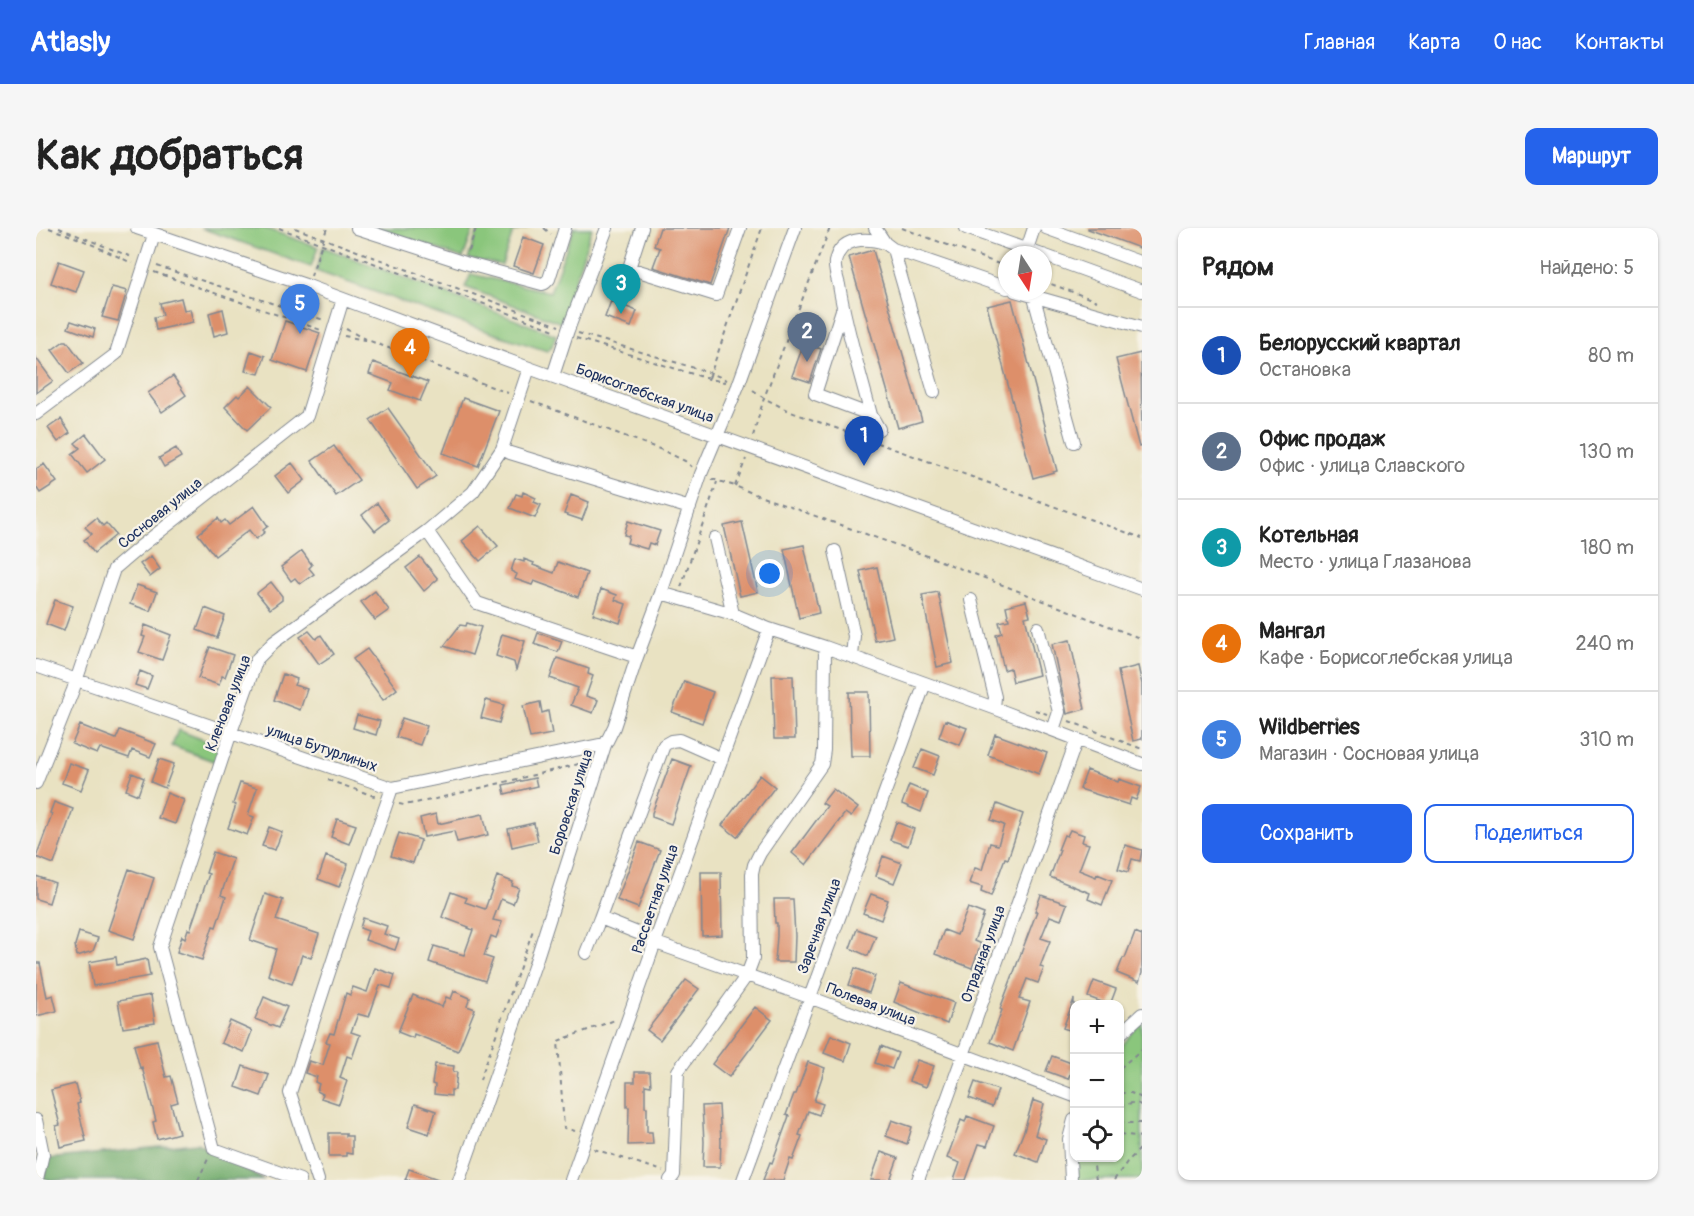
<!DOCTYPE html>
<html lang="ru">
<head>
<meta charset="utf-8">
<style>
  body { margin:0; font-family:Pangolin,sans-serif; background:#f6f6f6; color:#222 }
  .controls { position:absolute; right:18px; bottom:18px; display:grid; overflow:hidden; border-radius:12px; box-shadow:0 2px 4px #0004 }
  .controls button { width:54px; height:54px; display:grid; place-items:center; padding:0; border:0; border-bottom:2px solid #e0e0e0; background:#fff; color:#222; font:30px sans-serif }
  .compass { position:absolute; left:962px; top:18px; width:54px; height:54px; border-radius:50%; background:#fff; box-shadow:0 2px 4px #0004; rotate:168deg }
  .you { position:absolute; left:734px; top:346px; width:21px; height:21px; margin:-15px; border:4px solid #fff; border-radius:50%; background:#1a73e8; box-shadow:0 0 0 9px #1a73e833 }
  .badge { display:grid; place-items:center; width:39px; height:39px; border-radius:50%; background:#2563eb; color:#fff; font-size:20px; font-weight:700 }
  .pin { position:absolute; translate:-50% -50px; filter:drop-shadow(0 2px 3px #0008) }
  .pin::after { content:''; position:absolute; top:32px; width:21px; height:18px; background:inherit; clip-path:polygon(0 0,100% 0,50% 100%) }
  .list { margin:0; padding:0; list-style:none }
  h2 { display:flex; justify-content:space-between; align-items:center; height:78px; margin:0; padding:0 24px; font-size:26px }
  h2 small { font-size:20px; font-weight:400; color:#767676 }
  .list li { display:grid; grid-template-columns:39px 1fr auto; gap:18px; align-items:center; box-sizing:border-box; height:96px; padding:0 24px; border-top:2px solid #e0e0e0 }
  .list b { display:block; font-size:22px; white-space:nowrap }
  .list p { margin:0; font-size:20px; white-space:nowrap; color:#767676 }
  .list em { font-size:20px; font-style:normal; color:#767676 }
  .actions { display:flex; gap:12px; padding:18px 24px }
  .actions a { flex:1; padding:14px 0; border:2px solid #2563eb; border-radius:12px; text-align:center; font-size:21px; color:#2563eb }
  .actions .main { background:#2563eb; color:#fff }
  .icon { flex:none; width:33px; height:33px; fill:none; stroke:currentColor; stroke-width:2; stroke-linecap:round; stroke-linejoin:round }
  .map { position:relative; flex:none; width:1106px; height:952px; overflow:hidden; border-radius:12px }
  header { display:flex; align-items:center; gap:36px; box-sizing:border-box; height:84px; padding:0 30px; background:#2563eb; color:#fff }
  header strong { font-size:28px }
  nav { display:flex; gap:33px; margin-inline-start:auto; font-size:21px }
  .intro { display:flex; align-items:center; justify-content:space-between; box-sizing:border-box; height:144px; padding:0 36px }
  h1 { margin:0; font-size:42px }
  .button { padding:15px 27px; border-radius:12px; background:#2563eb; color:#fff; font-size:21px; font-weight:700 }
  main { display:flex; gap:36px; padding:0 36px }
  aside { flex:1; background:#fff; border-radius:12px; box-shadow:0 2px 4px #0004 }
  .map>svg:first-child { display:block }
  .green { fill:#8ac67b; stroke:#527a6c; stroke-width:1.5 }
  .forest { fill:#6fab6b; stroke:#456d64; stroke-width:1.5 }
  .building { fill:#dd8f6a }
  .lines { fill:none; stroke-linecap:round; stroke-linejoin:round }
  .minor-casing { stroke:#828890; stroke-width:14 }
  .path { stroke:#828890; stroke-width:2; stroke-dasharray:4.5 4.5; stroke-linecap:butt }
  .minor { stroke:#fff; stroke-width:12 }
  .labels { text-anchor:middle; stroke-width:4.5; stroke-linejoin:round; paint-order:stroke }
  .street-label { font-size:15px; fill:#1b2f5e; stroke:#f7f3e8 }
</style>
</head>
<body>
<header>
<strong>Atlasly</strong>
<nav><a>Главная</a><a>Карта</a><a>О нас</a><a>Контакты</a></nav>
</header>
<div class="intro"><h1>Как добраться</h1><a class="button">Маршрут</a></div>
<main>
<div class="map">
<svg width="1106" height="952" viewBox="0 0 1106 952">
  <rect width="100%" height="100%" fill="#f7f3e8"/>
  <filter id="ink" filterUnits="userSpaceOnUse"><feTurbulence type="fractalNoise" baseFrequency=".0167" numOctaves="2"/><feDisplacementMap in="SourceGraphic" scale="12" xChannelSelector="R" yChannelSelector="G"/><feConvolveMatrix kernelMatrix="1 2 1 2 8 2 1 2 1" color-interpolation-filters="sRGB"/></filter>
  <filter id="wash" filterUnits="userSpaceOnUse"><feTurbulence type="fractalNoise" baseFrequency=".008" numOctaves="4" result="noise"/><feDisplacementMap in="SourceGraphic" scale="24" xChannelSelector="R" yChannelSelector="G"/><feGaussianBlur stdDeviation="1.35" result="paint"/><feColorMatrix in="noise" values="0 0 0 0 0 0 0 0 0 0 0 0 0 0 0 0 0 1.4 0 .05"/><feComposite in="paint" operator="in"/></filter>
  <g filter="url(#wash)">
    <rect width="100%" height="100%" fill="#e9e2c2"/>
    <path class="green" d="M165 0H228L282 19 275 39Z
      M340 0H438L427 30Z
      M443 0H491L477 4 466 37 432 31Z
      M538 0H556L525 95 429 59 435 46 514 64Z
      M287 19 520 107 516 118 511 123 435 98 280 43Z
      M142 502 186 519 180 534 136 518Z
      M1106 795V951L1040 952V930H1084V820L1101 799Z"/>
    <path class="forest" d="M161 915 228 952H7L11 931Z"/>
    <g id="blocks">
      <path class="building" d="M624 0H694L674 57 617 39 624 20 618 18Z
        M1052 0H1106V21L1052 1Z
        M487 9 508 17 498 45 477 38Z
        M837 22 886 193 862 200 813 29Z
        M23 33 48 42 40 64 15 55Z
        M76 59 91 63 82 93 66 89Z
        M145 70 148 82 154 81 157 94 120 102 118 89 127 87 124 75Z
        M976 72 1021 243 997 250 951 78Z
        M575 73 601 83 595 99 569 89Z
        M187 81 192 104 178 108 173 85Z
        M35 93 59 101 57 109 32 100Z
        M249 93 284 105 271 144 236 132Z
        M28 113H31L47 135 33 145 16 122Z
        M768 115 785 121 774 154 756 148Z
        M215 123 229 128 223 146 209 143Z
        M1105 125 1106 218 1103 219 1080 131Z
        M0 130 17 153 0 165Z
        M337 134 392 154 384 173 354 162 357 155 333 146Z
        M137 148 150 167 126 184 112 165Z
        M214 158 235 179 211 202 189 179 201 167 203 169Z
        M427 170 463 183 442 238 407 225Z
        M352 180 400 248 381 261 334 192Z
        M25 191 34 205 22 214 12 200Z
        M50 206 69 231 51 245 36 226 44 220 39 215Z
        M298 218 323 252 300 268 276 233Z
        M140 220 145 229 128 239 123 230Z
        M256 235 269 252 252 265 239 248Z
        M8 236 21 254 4 265 0 259V241Z
        M487 264 500 270 498 274 505 277 499 290 474 280 480 266 486 268Z
        M535 267 553 274 546 292 528 286Z
        M341 275 353 292 339 303 326 287Z
        M218 278 232 298 227 302 229 304 220 311 213 302 179 328 162 306 182 290 185 295 189 292 193 297Z
        M60 290 67 298 70 295 80 307 58 325 48 312 56 306 49 299Z
        M592 293 624 303 619 317 613 315 611 321 591 315 593 308 588 307Z
        M706 294 722 364 704 368 688 298Z
        M444 298 462 318 444 333 426 313Z
        M768 317 783 385 763 390 748 321Z
        M266 323 276 337 273 340 278 346 264 356 259 350 255 353 245 339Z
        M115 328 124 341 114 349 104 336Z
        M384 329 402 351 388 363 370 340Z
        M479 331 488 334V331L498 335 497 337 518 345 522 334 551 345 542 369 498 353 496 357 479 351 481 346 475 343Z
        M841 339 857 409 839 413 824 343Z
        M235 354 246 368V372L234 381 221 365Z
        M101 357 121 364 114 383 94 376Z
        M565 361 581 367 579 372 590 376 584 395 557 386Z
        M339 363 353 382 339 392 325 374Z
        M902 364 917 435 901 439 886 367Z
        M19 372 37 378 28 403 10 396Z
        M990 373 994 388 989 389 1003 447 977 454 974 440 968 442 960 407 966 405 963 394 973 392 970 378Z
        M169 380 189 388 181 410 161 402Z
        M431 395 445 399 436 427 408 418 424 397 430 398Z
        M109 397 135 407 126 432 103 424 109 409 106 408Z
        M273 403 280 411 285 407 298 426 283 436 264 409Z
        M502 405 526 413 522 424 498 416Z
        M466 406 489 413 480 442 478 434 460 428Z
        M1034 412 1049 481 1031 486 1016 416Z
        M174 419 197 427 189 449 186 448 183 457 162 450Z
        M331 421 361 461 347 472 317 431Z
        M521 430 553 441 552 446 557 448 550 468 562 472 557 485 535 477 542 460 514 450Z
        M1102 438 1106 456V511L1097 513 1082 443Z
        M104 443 116 448 111 461 99 457Z
        M247 446 261 451 258 457 271 461 264 482 238 472Z
        M736 448H757L759 511H738Z
        M648 453 677 464 666 495 636 484Z
        M813 464H833L834 528H815Z
        M450 472 468 477 463 495 445 490Z
        M504 474 506 485 512 483 516 506 494 510 487 478Z
        M321 487 344 493 340 507 317 500Z
        M366 490 391 498 384 517 360 509Z
        M909 492 931 500 924 517 903 509Z
        M44 497 80 511 84 502 120 516 114 529 96 522 93 530 64 520 61 526 36 516Z
        M959 506 1011 525 1003 546 952 527Z
        M886 521 904 528 897 547 878 540Z
        M123 531 138 536 129 560 115 554Z
        M636 531 655 538 635 596 616 589V585Z
        M33 535 53 542 45 562 26 555Z
        M1051 542 1082 554 1083 551 1105 559 1100 572 1095 570 1093 577 1044 561Z
        M96 545 108 550 102 567 90 562Z
        M724 547 739 559 701 609 686 597Z
        M499 550 501 558 469 566 467 557Z
        M204 555 221 560 212 587 218 589 211 607 192 600 200 577 197 576Z
        M873 557 892 565 885 584 866 576Z
        M797 561 822 580 815 589 809 585 770 637 756 625 791 578 786 575Z
        M131 565 148 572 139 596 122 590Z
        M18 574 37 581 18 636 0 629 16 586 14 585Z
        M961 576 987 586 972 631 969 630 955 668 945 664 946 659 933 655 939 640 946 642 954 615 962 617 968 597 955 592Z
        M400 586 402 596 447 586 452 607 421 614 418 603 388 609 384 590Z
        M301 591 320 597 313 616 295 609Z
        M860 594 878 601 872 618 854 612Z
        M498 595 502 613 476 619 472 601Z
        M233 599 246 604 239 622 226 618Z
        M1034 602 1048 607 1046 614 1053 616 1043 642 1060 649 1061 646 1076 652 1066 677 1052 671 1054 665 1014 649 1024 622H1022L1028 607 1031 608Z
        M363 605 385 612 377 635 355 628Z
        M603 614 624 622 602 680 581 672Z
        M1089 617 1106 622 1104 633 1096 631 1092 644 1082 641Z
        M177 624 197 631 185 667 190 669 180 699 177 698 166 732 141 724 146 708 149 710 152 701 154 702 173 646 170 645Z
        M290 628 312 636 303 659 282 651Z
        M847 628 866 635 858 655 840 648Z
        M93 641 118 650 98 711 72 702Z
        M665 644H685L686 707 666 708Z
        M0 648 19 655 13 675 0 671Z
        M461 648 477 654 476 658 483 660 477 676 465 671 457 692 466 694 460 710 455 708 448 728 457 731 449 753 393 734 398 718 428 727 437 702 432 700 433 699 406 689 415 664 431 670 429 674 449 681Z
        M229 666 247 672 240 692 283 706 275 730 266 727 256 756 232 747 240 721 214 712Z
        M835 666 852 672 845 692 827 685Z
        M1005 667 1031 676 1025 692 1014 688 1005 710 1014 713 1004 739 1008 740 1002 755 991 751 983 771 994 774 977 823 954 814 966 782 964 781 1001 683H999Z
        M738 671H757L759 708 758 734H739L741 708V695H739Z
        M932 680 948 686 938 713 945 716 936 740 899 726 908 702 921 707Z
        M327 690 351 698 348 706 363 711 359 722 329 712 332 703 324 700Z
        M821 701 840 708 832 728 814 720Z
        M43 704 62 710 57 723 41 728 39 717Z
        M1099 704 1106 707V745L1103 754 1081 745 1087 730H1089Z
        M80 729 81 737 111 731 114 748 57 758 53 734Z
        M0 735H4L11 769 17 767 21 783 0 788Z
        M339 740 359 747 355 760 344 757 333 789 322 786 315 804 324 807 316 830 311 828 304 850 311 853 303 876 285 870 287 866 281 863 283 856 279 854 281 849 269 845 273 833 287 837 294 815 290 814 294 805 298 806 310 765 314 767 317 759 331 764Z
        M819 740 839 748 833 765 813 757Z
        M650 752 663 761 624 812 611 802Z
        M1058 753 1080 761 1074 777 1052 769Z
        M865 755 918 775 911 796 858 774Z
        M418 763 434 770 431 778 439 781 422 823 378 806 377 810 362 804 377 767 406 779 410 769 415 771Z
        M115 767 119 795 87 800 82 773Z
        M228 769 251 779 242 800 219 791Z
        M1038 771V804L1027 800Z
        M719 779 736 792 693 849 676 836Z
        M194 793 216 803 208 824 185 815Z
        M795 807 815 815 809 833 788 825Z
        M121 812 130 849 135 848 142 874 135 876 143 905 121 911 117 894 120 893 106 839 104 840 98 817Z
        M845 818 862 825 856 841 839 835Z
        M1016 828 1038 836 1032 851 1010 843Z
        M881 832 898 838 890 859 873 853Z
        M772 834 789 840 778 873 787 876 783 887 772 883 763 907 766 908 757 932 754 931 747 952H727L734 934 736 935 753 888 750 887 758 866H760Z
        M399 836 418 838 417 844H421L419 862H415V868L398 866 399 857 396 856Z
        M207 838 233 847 225 868 200 859Z
        M599 844H614L615 858 609 857V879H611V904H616L617 916 592 917 593 879H591V854H599Z
        M939 854 962 862 956 879 933 870Z
        M39 856 44 875 41 876 50 913 24 919 20 898 24 897 15 862Z
        M997 872 1008 876 999 907 1010 911 1002 934 979 925 988 903Z
        M379 876 400 883 393 906 372 899Z
        M683 877 685 914 684 939H667L668 914 666 878Z
        M931 888 958 898 951 918 943 916 930 952H918L924 935 911 930 925 892 929 894Z
        M856 892 876 899 871 916 850 908Z
        M293 905H310V908H316V926L310 925V928H293Z
        M845 924 862 930 854 952H835Z
        M373 941 402 951V952H369Z"/>
    </g>
  </g>
  <g filter="url(#ink)">
    <use href="#blocks" fill-opacity="0" stroke="#828890" stroke-width="1.5"/>
    <g class="lines">
      <defs>
        <path id="minor" d="M101 0 272 58 493 140 1106 361
          M321 0 429 35 506 56 509 55 513 51 529 0
          M606 0 593 40 680 67 704 0
          M839 0 849 15 857 21 971 60
          M930 0 1006 27
          M1010 0 1106 35
          M857 21 898 164
          M991 21 998 0
          M1007 27 1106 63
          M979 63 1106 99
          M998 70 1038 214
          M806 82 779 166 835 187
          M517 148 532 102 571 0
          M0 186 80 126 118 7
          M843 201 835 187C824 144 810 101 803 57 801 50 798 40 799 34 804 9 830 9 849 15
          M466 221 474 225 654 280
          M391 303 441 375 601 429
          M679 310 697 386
          M799 323 818 408 816 428
          M625 365 697 386 733 401 789 419 958 480 1106 536
          M935 372 959 469 958 480
          M1002 400 1023 484 1017 502
          M0 438 356 560 563 517H569
          M686 531 643 512 635 513 628 517 564 690 609 708 620 715 773 769 1038 868
          M0 555 37 462 78 341 104 319 271 188 307 71
          M550 725 564 690
          M1084 806 1106 786
          M0 892 7 926 1 952
          M264 952 178 921 124 719 195 504 221 431 238 414 391 303 437 264 466 221 493 140
          M282 952 254 865 312 686 356 560
          M423 952 499 736 569 517 578 499 601 429 625 365 665 246 702 158 759 0
          M535 952 623 703 733 401
          M634 952 638 947 642 843 711 747 717 731 716 646 718 637 724 625 786 536 788 522 789 419
          M707 952 889 455
          M882 952 1041 511
          M1035 952 1033 911 1038 892"/>
      </defs>
      <use href="#minor" class="minor-casing"/>
      <path class="path" d="M13 0 44 11 96 35
        M23 0 98 30
        M243 0 521 103
        M259 0 523 98
        M508 0 515 6
        M866 0 971 39
        M433 23 440 0
        M121 38 263 84
        M118 44 285 102
        M275 48 291 0
        M1007 53 1061 73
        M268 68 263 84 288 92
        M310 101 331 112
        M542 105 675 145 691 152
        M308 108 334 113 472 165
        M540 110 673 151 690 154
        M673 150 726 0
        M717 162 728 170 755 184 1106 310
        M495 173 626 222 649 233 656 239
        M717 208 728 170 794 0
        M676 251 699 258 726 269 897 330 1106 411
        M699 258 710 231
        M645 359 681 254
        M999 482 1011 486
        M1033 493 1106 521
        M292 552 341 569
        M363 576 368 577 395 572 551 534
        M1084 840 1106 821
        M444 852 497 702
        M1084 865H1095L1106 870
        M1084 879C1091 876 1099 872 1106 878
        M1084 892 1088 895H1106
        M539 903 528 900 522 813 579 792
        M1084 906 1106 909
        M558 921 627 943
        M1058 930 1057 931 1060 952
        M162 952 172 931
        M1078 952 1091 934 1106 919"/>
      <use href="#minor" class="minor"/>
    </g>
  </g>
  <g class="labels">
    <g class="street-label">
      <text transform="translate(609 165) rotate(20)" y="5">Борисоглебская улица</text>
      <text transform="translate(124 285) rotate(-39)" y="5">Сосновая улица</text>
      <text transform="translate(192 475) rotate(-69)" y="5">Кленовая улица</text>
      <text transform="translate(286 520) rotate(19)" y="5">улица Бутурлиных</text>
      <text transform="translate(535 574) rotate(-72)" y="5">Боровская улица</text>
      <text transform="translate(619 671) rotate(-71)" y="5">Рассветная улица</text>
      <text transform="translate(783 698) rotate(-70)" y="5">Заречная улица</text>
      <text transform="translate(947 726) rotate(-70)" y="5">Отрадная улица</text>
      <text transform="translate(835 776) rotate(21)" y="5">Полевая улица</text>
    </g>
  </g>
</svg>
<div class="controls">
<button>+</button>
<button>−</button>
<button><svg class="icon" aria-label="locate" viewBox="0 0 24 24"><circle cx="12" cy="12" r="6"/><path d="M12 2v4M12 18v4M2 12h4M18 12h4"/></svg></button>
</div>
<svg class="compass" viewBox="-18 -18 36 36"><path d="M0-13l5 13h-10z" fill="#e53935"/><path d="M0 13l5-13h-10z" fill="#767676"/></svg>
<div class="you"></div>
<div class="pin badge" style="left:828px;top:238px;background:#1a4fb4">1</div>
<div class="pin badge" style="left:771px;top:134px;background:#5c6f8a">2</div>
<div class="pin badge" style="left:585px;top:86px;background:#0f9aa8">3</div>
<div class="pin badge" style="left:374px;top:150px;background:#e8710a">4</div>
<div class="pin badge" style="left:264px;top:106px;background:#3f7fe0">5</div>
</div>
<aside>
<h2>Рядом<small>Найдено: 5</small></h2>
<ul class="list">
<li><span class="badge" style="background:#1a4fb4">1</span><div><b>Белорусский квартал</b><p>Остановка</p></div><em>80 m</em></li>
<li><span class="badge" style="background:#5c6f8a">2</span><div><b>Офис продаж</b><p>Офис · улица Славского</p></div><em>130 m</em></li>
<li><span class="badge" style="background:#0f9aa8">3</span><div><b>Котельная</b><p>Место · улица Глазанова</p></div><em>180 m</em></li>
<li><span class="badge" style="background:#e8710a">4</span><div><b>Мангал</b><p>Кафе · Борисоглебская улица</p></div><em>240 m</em></li>
<li><span class="badge" style="background:#3f7fe0">5</span><div><b>Wildberries</b><p>Магазин · Сосновая улица</p></div><em>310 m</em></li>
</ul>
<div class="actions"><a class="main">Сохранить</a><a>Поделиться</a></div>
</aside>
</main>
</body>
</html>
